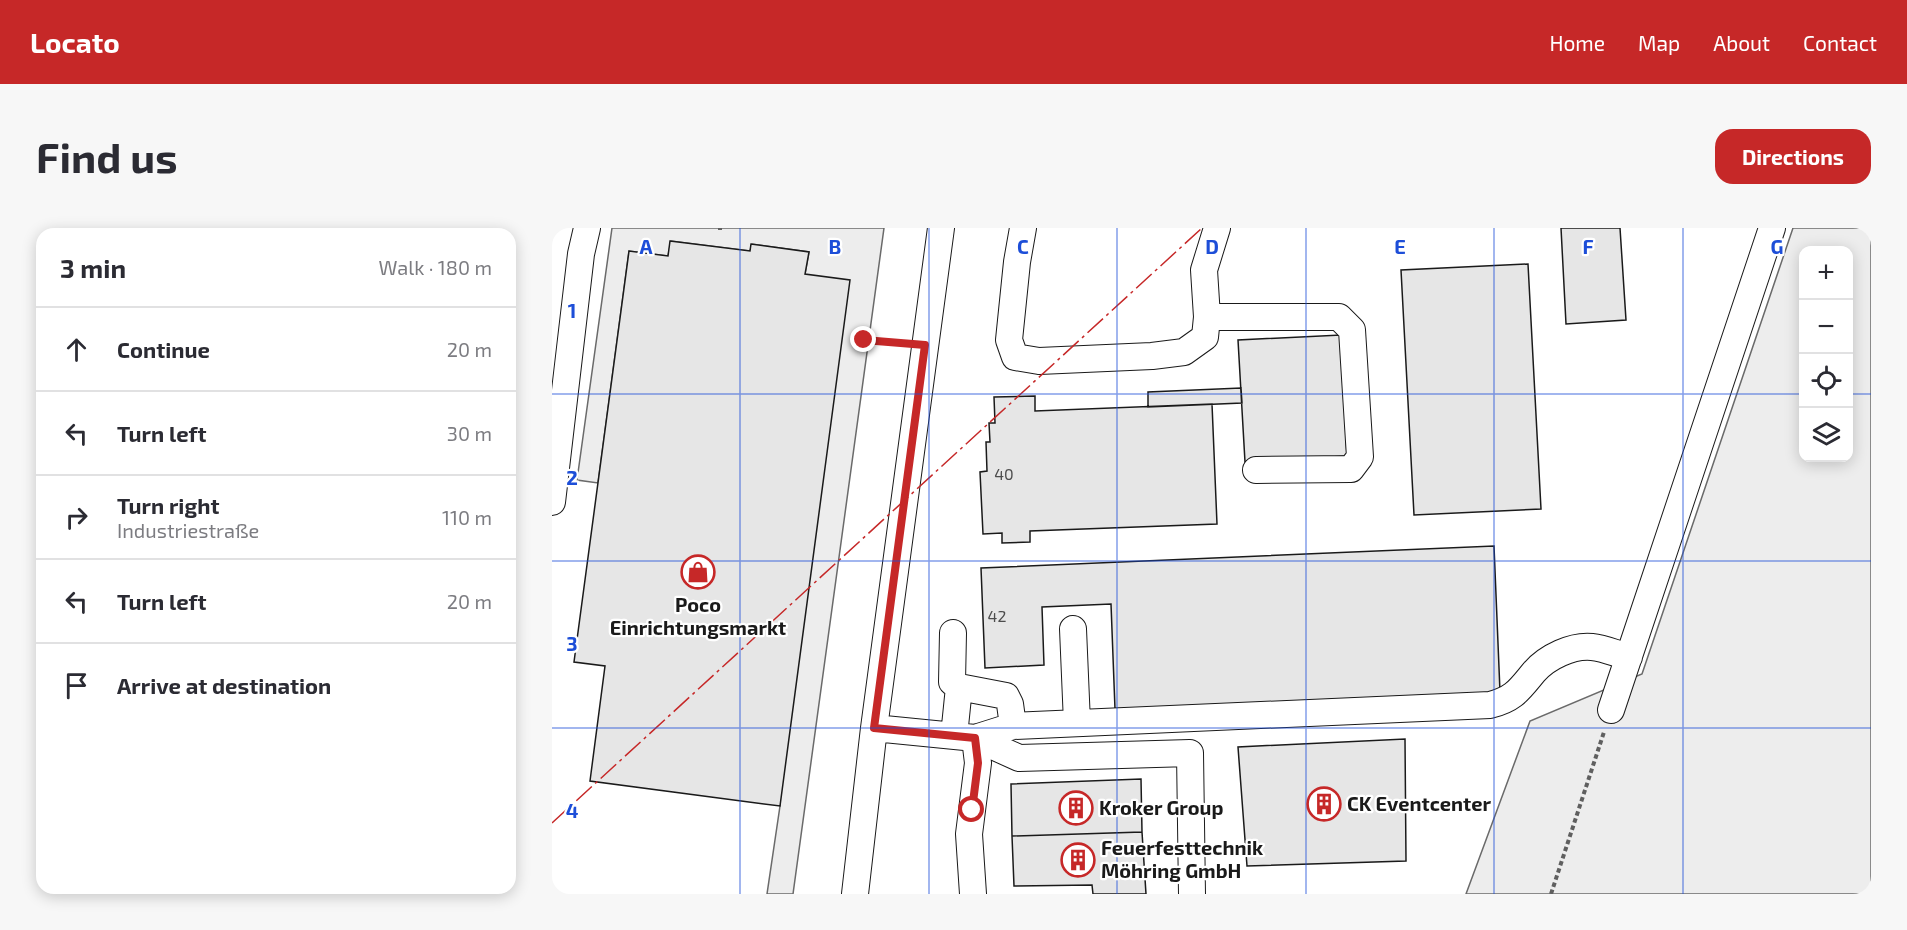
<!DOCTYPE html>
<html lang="en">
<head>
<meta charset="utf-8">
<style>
  body { margin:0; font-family:"Exo 2",sans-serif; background:#f7f7f7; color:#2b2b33 }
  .controls { position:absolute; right:18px; top:18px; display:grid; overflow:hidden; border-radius:12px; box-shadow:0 3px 15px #0003 }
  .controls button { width:54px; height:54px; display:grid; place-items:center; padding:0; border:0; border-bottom:2px solid #e1e1e2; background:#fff; color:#2b2b33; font:30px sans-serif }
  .stop { position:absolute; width:18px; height:18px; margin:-14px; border:4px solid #c62828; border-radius:50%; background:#fff }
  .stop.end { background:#c62828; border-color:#fff; box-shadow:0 2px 6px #0008 }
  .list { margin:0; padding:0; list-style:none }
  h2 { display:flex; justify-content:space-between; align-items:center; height:78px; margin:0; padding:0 24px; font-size:26px }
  h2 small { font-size:20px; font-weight:400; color:#7c7c81 }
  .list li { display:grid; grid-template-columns:39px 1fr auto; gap:18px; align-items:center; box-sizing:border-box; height:84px; padding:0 24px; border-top:2px solid #e1e1e2 }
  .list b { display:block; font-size:22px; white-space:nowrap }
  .list p { margin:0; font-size:20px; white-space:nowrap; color:#7c7c81 }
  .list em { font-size:20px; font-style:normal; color:#7c7c81 }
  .icon { flex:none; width:33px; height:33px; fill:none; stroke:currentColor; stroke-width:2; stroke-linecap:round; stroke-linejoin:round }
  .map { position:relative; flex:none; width:1319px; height:666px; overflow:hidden; border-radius:18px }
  header { display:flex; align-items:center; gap:36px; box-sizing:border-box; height:84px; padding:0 30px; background:#c62828; color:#fff }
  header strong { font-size:28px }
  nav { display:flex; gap:33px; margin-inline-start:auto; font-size:21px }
  .intro { display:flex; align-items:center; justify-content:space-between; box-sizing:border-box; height:144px; padding:0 36px }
  h1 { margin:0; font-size:42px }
  .button { padding:15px 27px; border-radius:18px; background:#c62828; color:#fff; font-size:21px; font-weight:700 }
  main { display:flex; gap:36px; padding:0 36px }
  aside { flex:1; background:#fff; border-radius:18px; box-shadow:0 3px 15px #0003 }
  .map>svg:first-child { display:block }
  .built { fill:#ededed; stroke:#6a6a6a; stroke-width:1.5; fill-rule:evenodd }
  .building { fill:#e6e6e6; stroke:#1a1a1a; stroke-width:1.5 }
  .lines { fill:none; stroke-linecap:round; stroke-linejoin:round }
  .minor-casing { stroke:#1a1a1a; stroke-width:28 }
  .path { stroke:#5f5f5f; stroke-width:4; stroke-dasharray:4.5 3; stroke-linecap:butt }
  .minor { stroke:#fff; stroke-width:26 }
  .power { stroke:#c62828; stroke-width:1.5; stroke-dasharray:21 4.5 3 4.5; stroke-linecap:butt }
  .route { stroke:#c62828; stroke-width:8 }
  .grid { fill:none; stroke:#1d4ed8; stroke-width:1.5; stroke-opacity:0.55 }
  .labels { text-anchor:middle; stroke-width:4.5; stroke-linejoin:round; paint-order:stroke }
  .number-label { font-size:16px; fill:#4d4d4d }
  .poi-label { font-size:20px; font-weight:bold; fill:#1a1a1a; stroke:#fff; text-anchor:start }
  .grid-label { font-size:20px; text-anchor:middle; font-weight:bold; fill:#1d4ed8; stroke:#fff; stroke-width:4.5; stroke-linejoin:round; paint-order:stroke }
</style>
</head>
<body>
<header>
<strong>Locato</strong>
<nav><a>Home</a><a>Map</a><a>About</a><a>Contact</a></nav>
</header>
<div class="intro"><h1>Find us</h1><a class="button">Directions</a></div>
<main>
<aside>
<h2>3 min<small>Walk · 180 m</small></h2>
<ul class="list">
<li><svg class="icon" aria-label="ahead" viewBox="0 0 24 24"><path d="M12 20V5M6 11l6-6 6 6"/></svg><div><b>Continue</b></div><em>20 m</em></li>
<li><svg class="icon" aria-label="left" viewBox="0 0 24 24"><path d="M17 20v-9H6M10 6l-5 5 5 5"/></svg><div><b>Turn left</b></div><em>30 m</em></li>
<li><svg class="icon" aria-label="right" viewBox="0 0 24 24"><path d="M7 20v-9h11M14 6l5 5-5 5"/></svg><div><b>Turn right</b><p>Industriestraße</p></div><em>110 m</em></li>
<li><svg class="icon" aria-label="left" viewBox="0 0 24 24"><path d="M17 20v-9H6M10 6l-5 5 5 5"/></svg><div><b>Turn left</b></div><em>20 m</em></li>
<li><svg class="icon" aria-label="arrive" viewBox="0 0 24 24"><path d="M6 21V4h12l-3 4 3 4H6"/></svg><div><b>Arrive at destination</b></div></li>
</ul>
</aside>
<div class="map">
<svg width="1319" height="666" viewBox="0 0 1319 666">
  <rect width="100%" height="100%" fill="#fff"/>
  <path class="built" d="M60 0H332L241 666H215L228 578 253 46 257 24 200 16 198 23 119 13 116 28 77 23 46 255 25 252Z
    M1241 0H1319V666H914L978 493 1090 446ZM1252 22H1296V230H1252Z"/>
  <path class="building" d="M1009 0H1068L1074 92 1014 96Z
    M118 13 198 23 199 16 257 24 253 46 298 52 228 578 38 553 53 438 22 434 77 23 116 28Z
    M976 36 989 281 862 287 849 42Z
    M789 107 795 228 693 234 686 112Z
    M689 160 690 175 596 179V164Z
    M483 168V183L660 176 665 296 478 303V314L450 315V305L431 306 428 244 435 243 434 214H438L437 195H443L442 169Z
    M942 318 948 464 563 481 559 376 490 379 492 437 433 440 429 340Z
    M853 511 854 633 695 638 686 519Z
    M589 551 590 604 460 608 459 556Z
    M590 604 594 666H541L540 657 462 658 460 608Z"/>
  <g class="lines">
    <defs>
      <path id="minor" d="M471 0 465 34 457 112 463 129 487 133 600 128 632 124 653 109 655 89 652 42 665 0
        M655 89H787L800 102 808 229 799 241 704 242
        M0 274 29 26 35 0
        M521 401 525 495
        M401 405 400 454 407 459 454 468 458 476 461 498
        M1059 482 1220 0
        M322 500 423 510 426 535 417 606 421 666
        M402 508 407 459
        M423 510 461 498 938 477C962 471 967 462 982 444 995 429 1020 417 1040 419 1052 420 1065 426 1077 429
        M423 510 467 530 638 525 640 666
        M303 666 322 500 389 0"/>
    </defs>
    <use href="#minor" class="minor-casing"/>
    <path class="path" d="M168 2V0
      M312 112 350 115
      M999 666 1052 504"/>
    <use href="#minor" class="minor"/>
    <path class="power" d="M0 595 650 0"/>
  </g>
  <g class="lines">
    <path class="route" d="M312 112 373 117 322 500 423 510 426 535 420 582"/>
  </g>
  <path class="grid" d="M188 0V666M377 0V666M565 0V666M754 0V666M942 0V666M1131 0V666M0 166H1252M1296 166H1319M0 333H1319M0 500H1319"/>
  <defs>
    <symbol id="shop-ring" viewBox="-11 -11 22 22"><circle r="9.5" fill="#fff" stroke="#c62828" stroke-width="1.5"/><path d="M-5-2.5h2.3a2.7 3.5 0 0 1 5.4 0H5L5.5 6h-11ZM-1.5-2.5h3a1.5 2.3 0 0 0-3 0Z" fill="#c62828"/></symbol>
    <symbol id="building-ring" viewBox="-11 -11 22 22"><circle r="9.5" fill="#fff" stroke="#c62828" stroke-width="1.5"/><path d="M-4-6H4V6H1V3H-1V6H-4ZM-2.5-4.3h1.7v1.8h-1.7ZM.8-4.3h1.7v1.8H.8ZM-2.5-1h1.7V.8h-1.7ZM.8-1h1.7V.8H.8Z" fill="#c62828"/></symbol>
  </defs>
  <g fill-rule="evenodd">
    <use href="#shop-ring" x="127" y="325" width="38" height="38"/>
    <use href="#building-ring" x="753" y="557" width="38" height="38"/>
    <use href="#building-ring" x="505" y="561" width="38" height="38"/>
    <use href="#building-ring" x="507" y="613" width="38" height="38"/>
  </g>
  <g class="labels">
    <g class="number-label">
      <text x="452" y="252">40</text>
      <text x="445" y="394">42</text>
    </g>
    <g class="poi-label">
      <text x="146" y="384" text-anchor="middle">Poco<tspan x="146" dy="23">Einrichtungsmarkt</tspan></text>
      <text x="795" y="583">CK Eventcenter</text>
      <text x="547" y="587">Kroker Group</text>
      <text x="549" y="627">Feuerfesttechnik<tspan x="549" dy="23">Möhring GmbH</tspan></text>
    </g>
  </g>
  <g class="grid-label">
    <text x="94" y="26">A</text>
    <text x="283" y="26">B</text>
    <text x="471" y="26">C</text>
    <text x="660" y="26">D</text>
    <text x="848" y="26">E</text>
    <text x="1036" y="26">F</text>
    <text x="1225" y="26">G</text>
    <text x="20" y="90">1</text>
    <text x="20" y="257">2</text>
    <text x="20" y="423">3</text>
    <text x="20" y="590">4</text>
  </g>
</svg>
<div class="controls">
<button>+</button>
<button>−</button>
<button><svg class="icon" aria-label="locate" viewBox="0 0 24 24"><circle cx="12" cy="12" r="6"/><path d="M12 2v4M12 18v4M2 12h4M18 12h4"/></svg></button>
<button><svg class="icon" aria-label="layers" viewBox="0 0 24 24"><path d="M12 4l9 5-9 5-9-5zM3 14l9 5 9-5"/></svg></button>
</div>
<div class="stop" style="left:420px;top:582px"></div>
<div class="stop end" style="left:312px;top:112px"></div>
</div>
</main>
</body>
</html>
